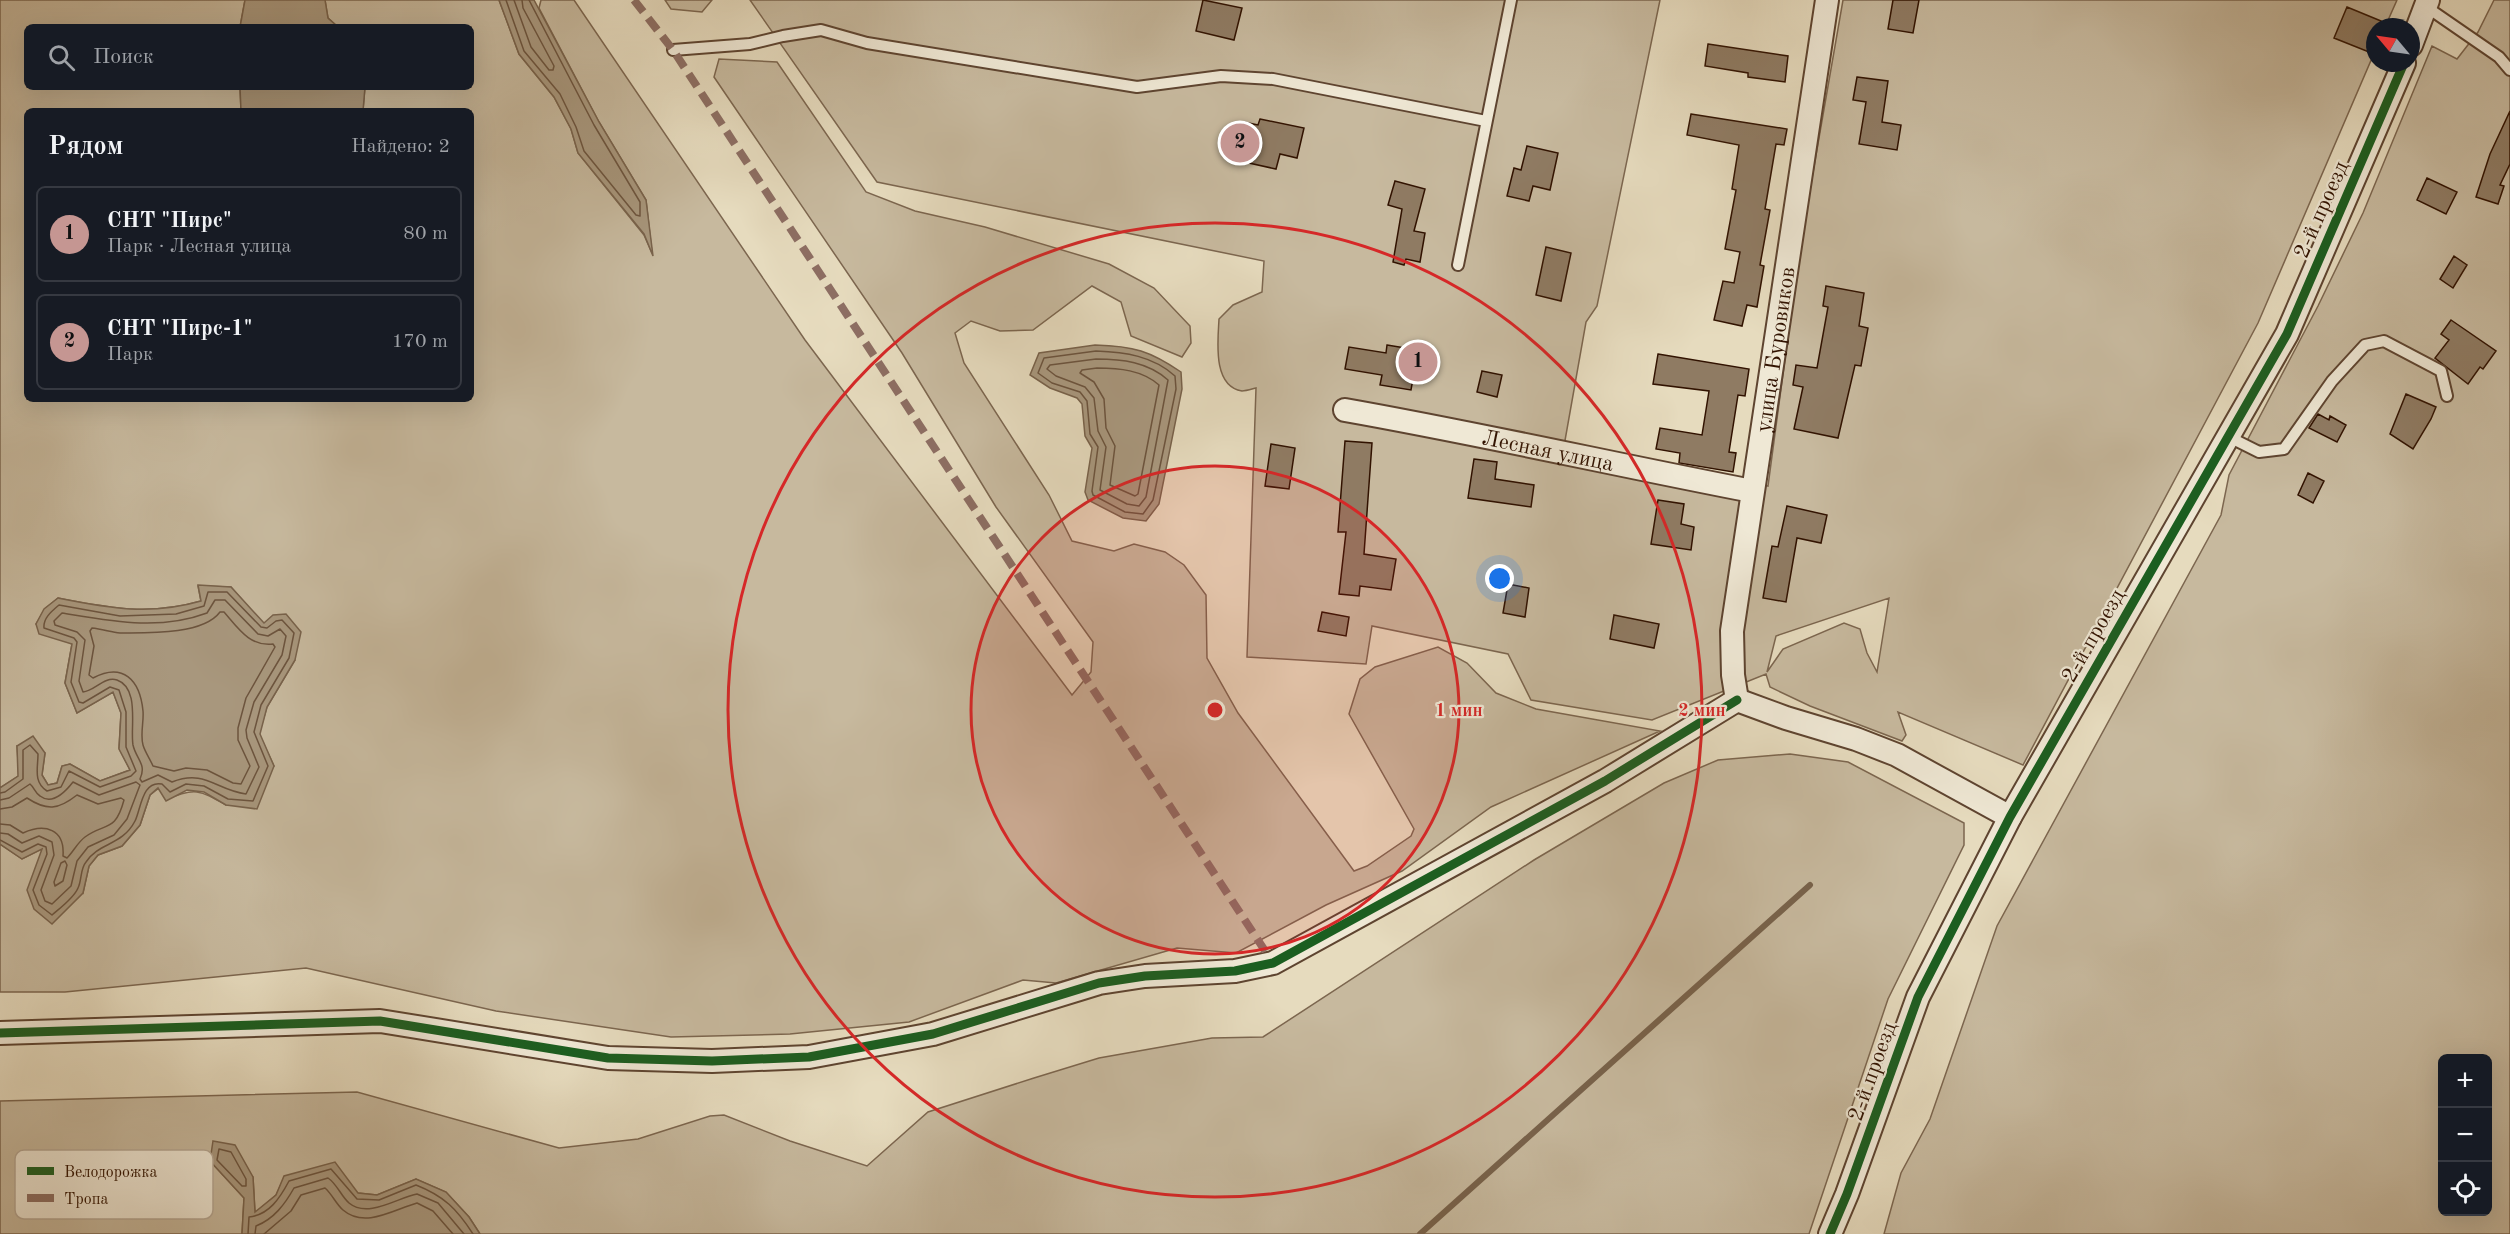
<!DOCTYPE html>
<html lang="ru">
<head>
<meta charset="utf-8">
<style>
  body { margin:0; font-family:"Old Standard TT",serif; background:#20242c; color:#f1f3f6 }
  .controls { position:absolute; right:18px; bottom:18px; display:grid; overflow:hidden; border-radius:9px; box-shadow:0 6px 24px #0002 }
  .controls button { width:54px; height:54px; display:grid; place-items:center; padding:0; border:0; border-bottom:2px solid #363941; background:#171b24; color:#f1f3f6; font:30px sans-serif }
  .compass { position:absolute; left:2366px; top:18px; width:54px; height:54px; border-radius:50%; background:#171b24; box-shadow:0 6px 24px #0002; rotate:299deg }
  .you { position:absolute; left:1500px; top:579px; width:21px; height:21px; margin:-15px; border:4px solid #fff; border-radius:50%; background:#1a73e8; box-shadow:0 0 0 9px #1a73e833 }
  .badge { display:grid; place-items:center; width:39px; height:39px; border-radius:50%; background:#c59692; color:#111; font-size:20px; font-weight:700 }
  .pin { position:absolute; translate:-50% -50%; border:3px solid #fff; box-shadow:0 2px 6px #0006 }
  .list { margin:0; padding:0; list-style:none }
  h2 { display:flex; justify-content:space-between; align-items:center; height:78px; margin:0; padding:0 24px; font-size:26px }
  h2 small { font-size:20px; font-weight:400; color:#9ea1a6 }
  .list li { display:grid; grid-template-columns:39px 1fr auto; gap:18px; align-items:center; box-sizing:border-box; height:96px; margin:0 12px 12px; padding:0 12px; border:2px solid #363941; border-radius:9px }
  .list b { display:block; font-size:22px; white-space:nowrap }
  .list p { margin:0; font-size:20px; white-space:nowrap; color:#9ea1a6 }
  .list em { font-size:20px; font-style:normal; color:#9ea1a6 }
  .icon { flex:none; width:33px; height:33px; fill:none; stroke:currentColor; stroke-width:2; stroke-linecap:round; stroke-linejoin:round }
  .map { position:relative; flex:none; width:2510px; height:1234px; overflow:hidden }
  .search { position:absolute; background:#171b24; box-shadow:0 6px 24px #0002; left:24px; top:24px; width:450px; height:66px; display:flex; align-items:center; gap:15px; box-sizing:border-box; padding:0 21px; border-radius:9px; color:#9ea1a6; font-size:22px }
  .panel { position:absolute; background:#171b24; box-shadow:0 6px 24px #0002; left:24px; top:108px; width:450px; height:294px; border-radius:9px }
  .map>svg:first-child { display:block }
  .green { fill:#c7b99e; stroke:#7c664f; stroke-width:1.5; fill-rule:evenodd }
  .water { fill:#a8977d; stroke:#78624b; stroke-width:1.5 }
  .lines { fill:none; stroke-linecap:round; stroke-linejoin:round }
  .shore { stroke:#6c543e; stroke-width:1.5 }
  .stream { stroke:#78624b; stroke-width:6 }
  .building { fill:#8f7b63; stroke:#311200; stroke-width:1.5 }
  .lane-casing { stroke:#5e4430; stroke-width:14 }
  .street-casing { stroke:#5e4430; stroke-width:26 }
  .lane { stroke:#efe8d5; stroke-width:10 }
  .street { stroke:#efe8d5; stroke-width:22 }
  .quiet { stroke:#8d6e63; stroke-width:8; stroke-dasharray:15 8; stroke-linecap:butt }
  .cycleway-casing { stroke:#efe8d5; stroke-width:13 }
  .cycleway { stroke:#1b5e20; stroke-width:9 }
  .ring { fill:none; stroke:#d62828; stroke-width:3 }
  .labels { text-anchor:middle; stroke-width:4.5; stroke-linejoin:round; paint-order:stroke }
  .street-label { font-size:22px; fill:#311200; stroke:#efe8d5 }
  .key { fill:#efe8d5; stroke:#b6a895; stroke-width:1.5 }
  .key-label { font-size:16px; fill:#311200 }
  .centre { fill:#d62828; stroke:#efe8d5; stroke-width:3 }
  .ring-label { font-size:18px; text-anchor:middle; font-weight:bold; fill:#d62828; stroke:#efe8d5; stroke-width:4.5; stroke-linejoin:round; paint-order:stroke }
</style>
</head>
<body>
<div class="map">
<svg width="2510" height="1234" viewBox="0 0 2510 1234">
  <rect width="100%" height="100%" fill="#e6dbbe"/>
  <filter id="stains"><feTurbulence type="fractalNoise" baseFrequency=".00333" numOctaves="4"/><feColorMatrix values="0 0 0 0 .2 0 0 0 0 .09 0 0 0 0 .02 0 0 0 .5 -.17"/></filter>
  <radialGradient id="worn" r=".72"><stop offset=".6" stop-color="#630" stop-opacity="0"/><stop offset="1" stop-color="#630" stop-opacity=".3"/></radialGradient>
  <path class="green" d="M0 0H245L240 27H27V87H240L241 111H27V399H471V111L363 110 365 87H471V27H338L328 18 325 0H499L519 54 554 97 571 129 578 153 644 235 652 253 646 200 599 122 539 8 541 0H574L805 340 1072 695 1091 672 1093 642 996 507 902 353 714 77 719 59 777 62 866 192 915 211 985 227 1109 264 1154 288 1190 326 1191 343 1182 357 1131 336 1121 302 1092 286 1033 330 1000 331 971 321 955 333 964 363 1049 495 1072 541 1114 551 1134 544 1165 552 1184 565 1206 595 1207 658 1238 713 1354 871 1367 866 1411 836 1414 829 1349 714 1360 679 1375 667 1438 647 1467 663 1496 693 1536 709 1660 731 1491 807 1402 871 1326 905 1236 953 1177 948 1056 983 1023 980 909 1022 790 1034 671 1037 496 1011 306 968 65 992H0V844L22 859 43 848 83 893 89 866 98 855 122 846 140 825 150 795 159 788 166 800C194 787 200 790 226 805L274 766 259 734 267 707 295 660 231 587 198 586 201 601C148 616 111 608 58 598L45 609 36 624 72 644 65 683 77 713 113 692 121 713 119 748 130 770 100 781 70 764 62 766 57 783 48 785 42 775 45 753 17 746 19 776 0 788Z
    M665 0H712L702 12 671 9Z
    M750 0H1660L1597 306 1586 322 1564 446 1768 486 1800 247 1843 0H2397L2385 27H2375V51L2258 323 2023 765 1898 712 1906 735 1902 741 1810 706 1770 687 1766 674 1652 720 1531 700 1508 654 1372 626 1366 664 1247 657 1256 388C1252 389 1246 391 1242 391 1212 386 1218 340 1219 319L1233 305 1262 292 1264 261 877 182ZM1889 598 1877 672 1867 653 1860 629 1844 623 1783 649 1767 672 1776 636Z
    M2494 0H2510V1234H1884L1901 1173 1930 1119 1997 926 2221 515 2229 475 2318 306 2363 213 2432 46 2457 59 2478 32ZM2442 1058H2488V1212H2442Z
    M1790 754 1848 762 1964 823V845L1888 999 1809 1234H480L469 1217 446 1192 416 1179 377 1195 358 1193 285 1176 276 1195 255 1213 253 1177 210 1161 244 1198 242 1234H0V1101L357 1092 559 1148 638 1139 710 1116 724 1115 790 1141 867 1166 928 1112 1034 1078 1099 1058 1212 1038 1263 1037 1534 860 1664 783 1718 760Z"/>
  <path class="water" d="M245 0H325L328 18 338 27H240Z
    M499 0H534L599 122 646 200 653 256 644 234 578 153 571 129 554 97 519 54Z
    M240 87H365L363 111H241Z
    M1095 345C1134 346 1150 351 1181 372L1182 389 1159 504 1146 521 1123 518 1088 500 1085 492 1092 448 1085 436 1082 404 1077 398 1050 388 1030 375 1039 353Z
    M198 585 231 587 264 623 273 615 286 614 301 632 295 660 267 707 260 734 274 766 257 809 226 805 204 792 187 790 166 801 158 788 150 795 140 825 122 846 98 855 89 866 83 893 52 924 34 909 27 890 42 849 22 859 0 844V788L18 776 17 746 33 736 45 753 42 775 48 785 57 783 62 766 70 764 100 781 130 770 119 749 121 713 113 692 77 713 65 683 72 644 39 634 36 624 44 609 58 598C109 608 149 616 201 601Z
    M213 1141 235 1145 253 1177 255 1212 276 1195 284 1176 335 1162 358 1193 377 1195 416 1179 446 1192 469 1217 480 1234H242L244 1198 210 1161Z"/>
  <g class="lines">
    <path class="shore" d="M506 0 524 51 560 94 576 127 584 151 636 215 640 216V202L594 125 529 0
      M514 0 531 47 549 70H553L554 66 523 8 522 0
      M1096 351C1125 352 1153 356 1175 376L1176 389 1153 500 1143 514 1125 512 1093 495 1092 491 1098 447 1090 434 1087 401 1080 392 1052 383 1038 373 1044 358Z
      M1096 359C1122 359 1148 362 1168 380L1146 497 1139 506 1127 504 1100 490 1106 447 1098 431 1094 398 1085 387 1056 376 1047 369 1050 365Z
      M1097 368C1119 368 1142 370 1159 385L1138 494 1135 496 1110 485 1115 446 1106 428 1104 399 1094 382 1080 373 1082 370Z
      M215 600H225L258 634 268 636 280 629 286 636 282 655 254 702 246 730 247 738 259 767 246 794C216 790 205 769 172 782L158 775 142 782 140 779C147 764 136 759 133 745 130 728 140 688 117 680 104 676 95 691 83 692L79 681 85 640 77 632 55 625 54 621 62 613C111 621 159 631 207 613Z
      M220 612H224C238 628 250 647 273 644L275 647 246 698 238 728V740L250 766 241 784 233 783 207 770 186 768 174 771 153 766C150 759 145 752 143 745 140 734 144 722 143 711 140 680 123 662 93 678L89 675 94 646 90 631 92 628C102 629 111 632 120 633 147 633 203 635 220 612Z
      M0 793 5 792 23 779V750L30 745 38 754C38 768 33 782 47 791L61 787 69 771 100 787 131 776 136 771 126 747V712L119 690 110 687 83 703 79 702 71 682 77 642 74 638 44 628C43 618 52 611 59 605L120 616 176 614 204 606 208 592H227L261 627 267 628 276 621 282 620 294 633 289 658 261 705 254 732 268 766 253 801 228 799 204 786 186 784 170 792 162 784C142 780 141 809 135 821 122 846 99 842 86 862 80 869 82 880 78 888 74 898 60 908 52 915L39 905 33 890 47 854 46 847 38 844 22 852 0 840
      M0 800 9 798 30 784C34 787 35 793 40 796 53 806 66 791 73 782L99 795 136 782 140 785 127 819 114 835 88 847 77 861 71 886 52 904 45 901 41 890 54 855 52 842 39 836 22 843 8 834 0 833
      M0 809 12 807 27 798C47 811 58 810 77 795L98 804 121 798 124 800C115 833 106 822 85 837 78 842 73 852 67 858L63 856C65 829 45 823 23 833L10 825 0 824
      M65 861 67 865 63 881 55 886 54 882 61 863Z
      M219 1149 231 1152 246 1179V1186H242L217 1160Z
      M248 1234 249 1217C269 1215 280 1198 289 1181L331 1169 357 1199 379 1200 416 1185C444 1196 457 1209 473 1234
      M255 1234 256 1226C274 1219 285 1204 294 1188L328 1178C337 1184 341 1196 349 1203 368 1219 399 1197 417 1194L438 1203 464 1234
      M264 1234 291 1211 301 1195 325 1188C332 1194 336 1204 343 1210 365 1229 395 1209 417 1203L433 1211 453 1234"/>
    <path class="stream" d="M1420 1234 1810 885"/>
  </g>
  <path class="building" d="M1203 0 1242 8 1234 40 1196 31Z
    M1893 0H1919L1913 33 1888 29Z
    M2347 7 2381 21 2379 27H2375V36L2369 52 2334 38Z
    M1708 44 1788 56 1785 82 1748 77V73L1705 66Z
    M1857 77 1888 81 1882 122 1901 125 1897 150 1859 144 1866 102 1853 100Z
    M2510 111V164L2500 185 2504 186 2498 204 2476 197 2490 154Z
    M1691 114 1787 129 1784 145 1776 144 1765 209 1770 210 1760 265 1764 266 1757 307 1747 305 1742 326 1714 320 1723 281 1734 283 1740 252 1725 249 1736 190 1732 189 1739 145 1687 135Z
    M1260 119 1304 128 1297 158 1280 154 1276 169 1235 160 1243 122 1258 125Z
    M1527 146 1558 153 1550 190 1533 186 1529 201 1507 196 1514 168 1521 170Z
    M2427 178 2457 192 2446 214 2417 200Z
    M1395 181 1425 189 1414 231 1425 233 1420 262 1406 259 1404 265 1393 262 1402 209 1388 205Z
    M1546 247 1571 253 1561 301 1536 295Z
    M2454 256 2467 265 2453 288 2440 279Z
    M1826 286 1864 293 1859 326 1868 328 1861 366 1855 365 1838 438 1794 429 1803 387 1793 385 1796 365 1817 368 1828 307 1823 306Z
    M2451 320 2496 351 2483 369 2480 367 2468 384 2435 358 2449 340 2441 334Z
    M1387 345 1418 350 1411 390 1380 385 1382 375 1345 369 1349 347 1386 353Z
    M1658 354 1749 369 1745 396 1738 395 1729 452 1736 453 1733 472 1679 463 1680 453 1656 449 1660 428 1702 435 1709 391 1653 384Z
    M1482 371 1502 375 1497 397 1477 392Z
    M2406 394 2436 407 2431 419 2413 449 2390 434Z
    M2318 414 2329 420 2330 416 2346 425 2337 442 2309 428Z
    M1345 441 1372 443 1364 554 1396 559 1391 590 1360 586 1359 596 1339 594 1346 532H1338Z
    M1271 444 1295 448 1289 489 1265 486Z
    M1474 459 1497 462 1495 479 1534 485 1531 507 1468 498Z
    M2308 473 2324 481 2313 503 2298 495Z
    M1658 500 1684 504 1681 524 1694 527 1691 550 1651 544Z
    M1787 506 1827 515 1821 543 1797 538 1786 602 1763 598 1772 546 1778 547Z
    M1508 584 1529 588 1525 617 1503 613Z
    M1322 612 1349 617 1346 636 1318 631Z
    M1614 615 1659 624 1654 648 1610 639Z"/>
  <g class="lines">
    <defs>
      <path id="lane" d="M2425 6 2499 57 2510 70
        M673 50 750 44 783 36 821 30 867 43 1137 87 1221 76 1273 79 1486 121
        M1458 265 1511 0
        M2229 437 2259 452 2284 449 2332 381 2365 345 2384 341 2441 371 2447 396"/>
      <g id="street">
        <path d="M2411 45 2428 0"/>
        <path id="s1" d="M1345 410C1481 434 1617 465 1752 491"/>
        <path id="s2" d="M1737 700 1733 675 1732 631 1827 0"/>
        <path d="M1737 700 1786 718 1856 739 1897 755 2010 817"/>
        <path d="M0 1033 380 1021 608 1058 712 1061 809 1057 933 1034 1099 983 1145 976 1235 971 1273 963 1605 781 1737 700"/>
        <path d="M1830 1234 1847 1194 1918 997 2010 817 2287 334 2404 63"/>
      </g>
    </defs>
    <use href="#lane" class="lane-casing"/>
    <use href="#street" class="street-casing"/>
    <use href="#lane" class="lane"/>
    <use href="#street" class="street"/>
    <path class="quiet" d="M634 0 673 50 1273 963"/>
    <defs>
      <path id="cycleway" d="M0 1033 380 1021 608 1058 712 1061 809 1057 933 1034 1099 983 1145 976 1235 971 1273 963 1605 781 1737 700
        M1830 1234 1847 1194 1918 997 2010 817 2287 334 2404 63"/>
    </defs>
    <use href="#cycleway" class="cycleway-casing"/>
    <use href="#cycleway" class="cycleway"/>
  </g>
  <circle cx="1215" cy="710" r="244" fill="#d62828" fill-opacity=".12"/>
  <g class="ring">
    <circle cx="1215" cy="710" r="244"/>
    <circle cx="1215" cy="710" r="487"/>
  </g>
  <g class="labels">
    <g class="street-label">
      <text transform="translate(2320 209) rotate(-66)" y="8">2-й проезд</text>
      <text dy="8" stroke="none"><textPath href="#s2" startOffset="354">улица Буровиков</textPath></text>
      <text dy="8" stroke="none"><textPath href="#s1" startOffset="207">Лесная улица</textPath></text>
      <text transform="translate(2092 635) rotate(-60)" y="8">2-й проезд</text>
      <text transform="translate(1871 1071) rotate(-70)" y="8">2-й проезд</text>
    </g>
  </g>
  <rect x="15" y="1150" width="198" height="69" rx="9" class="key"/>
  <rect x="27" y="1167" width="27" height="8" fill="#1b5e20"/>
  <rect x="27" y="1194" width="27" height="8" fill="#8d6e63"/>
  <g class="key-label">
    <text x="64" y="1177">Велодорожка</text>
    <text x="64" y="1204">Тропа</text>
  </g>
  <circle cx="1215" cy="710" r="9" class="centre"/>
  <g class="ring-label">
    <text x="1459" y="716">1 мин</text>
    <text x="1702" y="716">2 мин</text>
  </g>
  <rect width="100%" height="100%" filter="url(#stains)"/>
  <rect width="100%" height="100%" fill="url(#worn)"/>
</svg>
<div class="controls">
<button>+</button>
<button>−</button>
<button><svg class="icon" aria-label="locate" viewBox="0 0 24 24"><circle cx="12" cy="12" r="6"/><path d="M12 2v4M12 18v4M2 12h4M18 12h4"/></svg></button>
</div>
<svg class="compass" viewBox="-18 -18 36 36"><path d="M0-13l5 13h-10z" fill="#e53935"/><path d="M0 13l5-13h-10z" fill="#9ea1a6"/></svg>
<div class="you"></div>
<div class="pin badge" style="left:1418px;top:362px">1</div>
<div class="pin badge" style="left:1240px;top:143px">2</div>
<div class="search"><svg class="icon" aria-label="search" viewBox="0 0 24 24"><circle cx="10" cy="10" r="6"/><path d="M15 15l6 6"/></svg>Поиск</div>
<section class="panel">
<h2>Рядом<small>Найдено: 2</small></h2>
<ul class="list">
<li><span class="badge">1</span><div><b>СНТ &quot;Пирс&quot;</b><p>Парк · Лесная улица</p></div><em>80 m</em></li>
<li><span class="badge">2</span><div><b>СНТ &quot;Пирс-1&quot;</b><p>Парк</p></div><em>170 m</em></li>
</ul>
</section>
</div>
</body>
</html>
